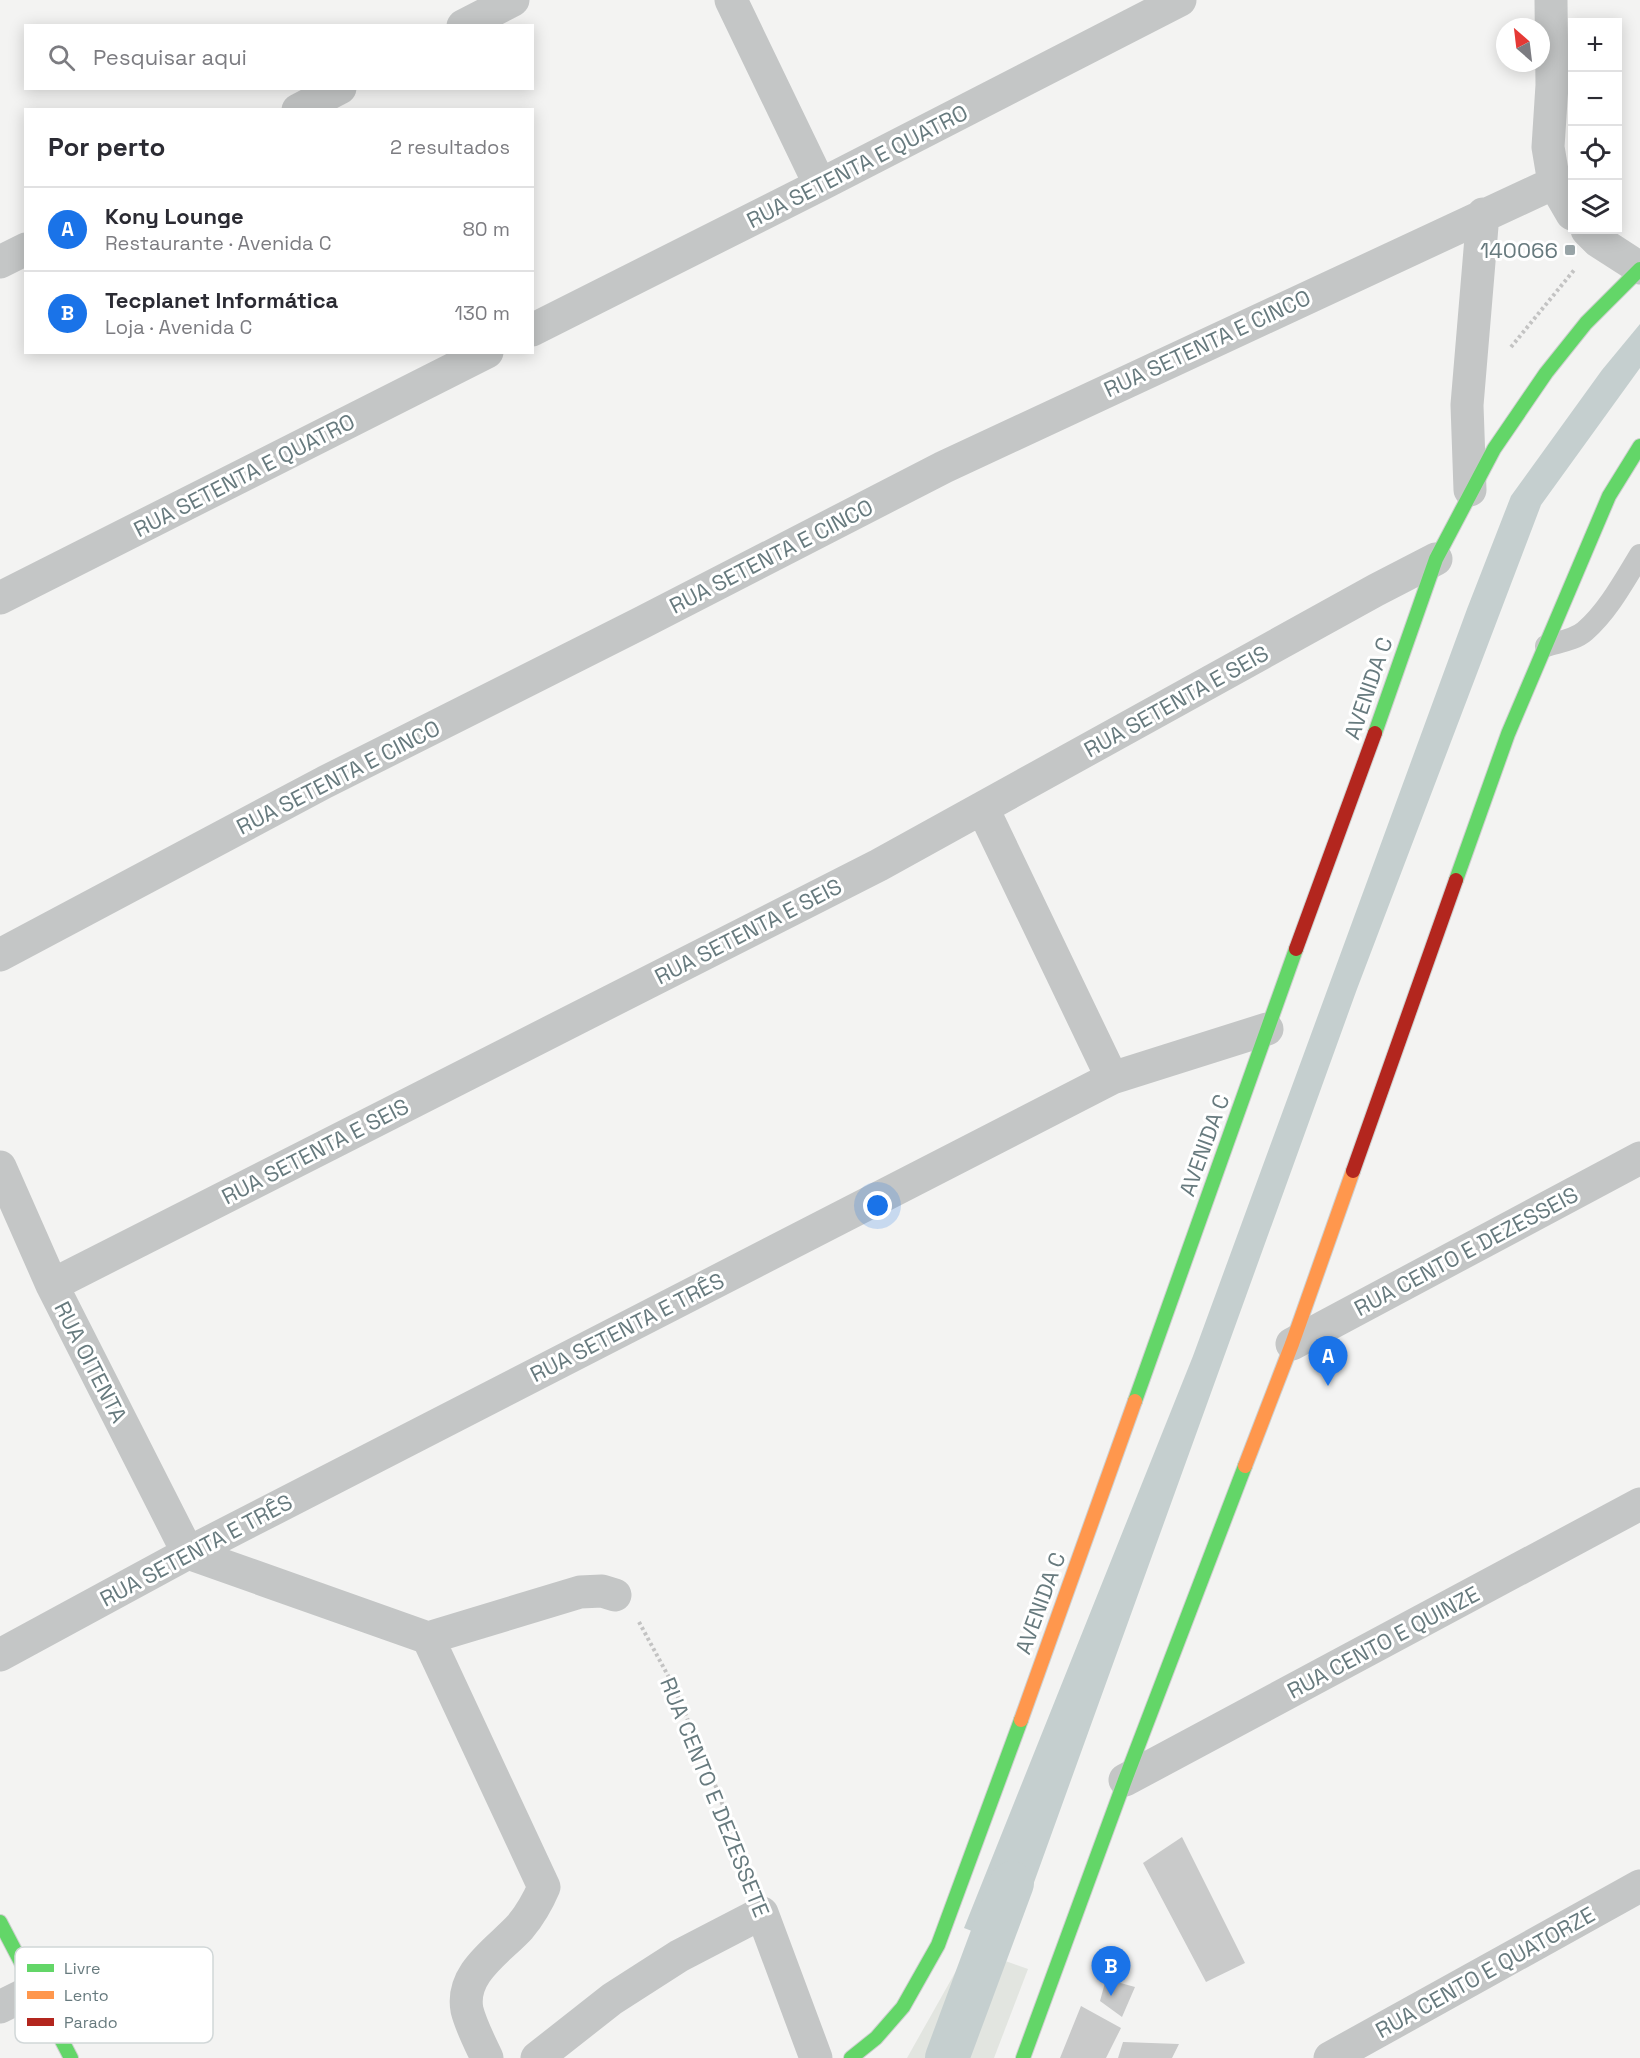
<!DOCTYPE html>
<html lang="pt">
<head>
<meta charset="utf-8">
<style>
  body { margin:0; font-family:"Space Grotesk",sans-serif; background:#f7f7f7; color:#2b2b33 }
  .controls { position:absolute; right:18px; top:18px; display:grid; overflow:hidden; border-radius:0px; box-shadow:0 3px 15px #0003 }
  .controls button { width:54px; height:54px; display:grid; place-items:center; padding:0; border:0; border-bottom:2px solid #e1e1e2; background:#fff; color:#2b2b33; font:30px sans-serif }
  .compass { position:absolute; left:1496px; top:18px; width:54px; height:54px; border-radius:50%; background:#fff; box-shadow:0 3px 15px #0003; rotate:332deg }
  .you { position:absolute; left:878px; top:1206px; width:21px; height:21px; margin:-15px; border:4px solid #fff; border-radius:50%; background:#1a73e8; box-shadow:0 0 0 9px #1a73e833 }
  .badge { display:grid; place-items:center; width:39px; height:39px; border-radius:50%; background:#1a73e8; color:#fff; font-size:20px; font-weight:700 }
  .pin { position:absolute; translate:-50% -50px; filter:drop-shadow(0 2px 3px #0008) }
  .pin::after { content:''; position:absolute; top:32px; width:21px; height:18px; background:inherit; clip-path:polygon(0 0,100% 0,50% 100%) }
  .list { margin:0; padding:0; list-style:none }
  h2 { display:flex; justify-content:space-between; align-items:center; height:78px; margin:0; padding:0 24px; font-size:26px }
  h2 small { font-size:20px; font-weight:400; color:#7c7c81 }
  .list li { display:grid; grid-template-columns:39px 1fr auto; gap:18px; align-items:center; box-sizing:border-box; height:84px; padding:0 24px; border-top:2px solid #e1e1e2 }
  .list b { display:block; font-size:22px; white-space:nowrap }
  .list p { margin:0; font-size:20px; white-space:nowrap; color:#7c7c81 }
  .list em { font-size:20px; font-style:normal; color:#7c7c81 }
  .icon { flex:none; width:33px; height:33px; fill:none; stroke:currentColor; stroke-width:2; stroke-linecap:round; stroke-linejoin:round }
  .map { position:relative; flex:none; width:1640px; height:2058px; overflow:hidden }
  .search { position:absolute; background:#fff; box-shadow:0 3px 15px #0003; left:24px; top:24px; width:510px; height:66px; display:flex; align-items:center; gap:15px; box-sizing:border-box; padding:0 21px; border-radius:0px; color:#7c7c81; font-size:22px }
  .panel { position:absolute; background:#fff; box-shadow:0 3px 15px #0003; left:24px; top:108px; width:510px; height:246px; border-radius:0px }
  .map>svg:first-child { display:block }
  .green { fill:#e2e5e0 }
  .water { fill:#c5cfcf }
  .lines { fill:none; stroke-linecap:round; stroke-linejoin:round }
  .canal { stroke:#c5cfcf; stroke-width:44 }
  .building { fill:#c9caca }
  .fast-casing { stroke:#cecfcf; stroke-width:16 }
  .slow-casing { stroke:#cecfcf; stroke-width:16 }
  .jam-casing { stroke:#cecfcf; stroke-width:16 }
  .path { stroke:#c3c3c3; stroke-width:4; stroke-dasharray:3 3; stroke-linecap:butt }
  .lane { stroke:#c4c6c6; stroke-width:22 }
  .street { stroke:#c4c6c6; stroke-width:33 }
  .fast { stroke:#63d668; stroke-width:14 }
  .slow { stroke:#ff974d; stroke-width:14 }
  .jam { stroke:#b3261e; stroke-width:14 }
  .poi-dot { fill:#98a4a7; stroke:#fff; stroke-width:2 }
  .labels { text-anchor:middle; stroke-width:6; stroke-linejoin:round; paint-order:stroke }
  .street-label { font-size:22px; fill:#677a7e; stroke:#fff }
  .poi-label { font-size:22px; fill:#677a7e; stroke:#fff; text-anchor:end }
  .key { fill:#fff; stroke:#d1d7d8; stroke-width:1.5 }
  .key-label { font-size:16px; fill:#677a7e }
</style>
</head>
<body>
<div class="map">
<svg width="1640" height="2058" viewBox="0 0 1640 2058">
  <rect width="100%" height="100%" fill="#f3f3f2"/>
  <path class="green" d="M969 1948 1028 1969 994 2058H907Z"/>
  <path class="water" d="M1640 324V368L1541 505 1357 989 1011 1946 964 1928 1193 1356 1467 609 1511 496 1602 370Z"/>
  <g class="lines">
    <path class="canal" d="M947 2058 1012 1883"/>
  </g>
  <path class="building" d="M1182 1837 1245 1963 1206 1982 1143 1863Z
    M1106 1979 1135 1987 1122 2017 1100 2001Z
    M1081 2006 1121 2028 1106 2058H1060Z
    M1123 2042 1179 2044 1172 2058H1118Z"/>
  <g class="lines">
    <defs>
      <path id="fast" d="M1375 733 1436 559 1494 449 1546 373 1586 323 1640 269
        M1456 880 1508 734 1609 496 1640 446
        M1135 1401 1296 949
        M0 1922 71 2058
        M851 2058 876 2038 903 2007 938 1945 1021 1720
        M1023 2058 1125 1780 1245 1466"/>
      <path id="slow" d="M1245 1466 1292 1344 1353 1171
        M1021 1720 1135 1401"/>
      <path id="jam" d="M1296 949 1375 733
        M1353 1171 1456 880"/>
    </defs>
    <use href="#fast" class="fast-casing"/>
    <use href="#slow" class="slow-casing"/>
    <use href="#jam" class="jam-casing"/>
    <path class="path" d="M1511 347 1575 269
      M639 1622 672 1683 713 1779 750 1879"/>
    <path class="lane" d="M1546 646C1558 642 1575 640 1585 631 1608 611 1624 581 1640 555"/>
    <path class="street" d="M731 0 820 185
      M1551 0 1552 85 1548 147 1554 183 1572 214
      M463 26 513 0
      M298 110 340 88
      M1587 230 1598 241 1640 268
      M0 262 26 249
      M532 330 820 185 1180 0
      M1470 490 1467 405 1483 214
      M0 598 487 352
      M983 809 1112 1078
      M0 955 325 782 641 623 944 467 1554 183
      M0 1167 52 1285 188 1553 428 1638 580 1592 602 1591 615 1595
      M52 1285 879 865 1376 590 1436 559
      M1292 1344 1640 1158
      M428 1638 544 1887C538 1901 530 1915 520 1927 499 1950 460 1973 467 2010 471 2026 480 2043 487 2058
      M0 1655 188 1553 1112 1078 1267 1029
      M1125 1780 1640 1504
      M0 2007 34 1990
      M537 2058 612 1999 679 1956 762 1913 816 2058
      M1330 2058 1640 1886"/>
    <use href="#fast" class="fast"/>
    <use href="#slow" class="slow"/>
    <use href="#jam" class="jam"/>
  </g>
  <rect class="poi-dot" x="1564" y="244" width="12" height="12" rx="3"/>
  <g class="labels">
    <g class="street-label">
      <text transform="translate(857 166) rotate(-27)" y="8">RUA SETENTA E QUATRO</text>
      <text transform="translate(1207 343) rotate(-25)" y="8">RUA SETENTA E CINCO</text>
      <text transform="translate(244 475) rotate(-27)" y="8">RUA SETENTA E QUATRO</text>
      <text transform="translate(771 556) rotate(-27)" y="8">RUA SETENTA E CINCO</text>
      <text transform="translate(1368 688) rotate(-71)" y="8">AVENIDA C</text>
      <text transform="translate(1176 701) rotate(-29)" y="8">RUA SETENTA E SEIS</text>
      <text transform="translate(338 777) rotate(-27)" y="8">RUA SETENTA E CINCO</text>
      <text transform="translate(748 931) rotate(-27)" y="8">RUA SETENTA E SEIS</text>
      <text transform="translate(1204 1145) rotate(-70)" y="8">AVENIDA C</text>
      <text transform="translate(315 1151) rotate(-27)" y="8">RUA SETENTA E SEIS</text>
      <text transform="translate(1466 1251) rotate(-28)" y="8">RUA CENTO E DEZESSEIS</text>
      <text transform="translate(627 1327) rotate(-27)" y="8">RUA SETENTA E TRÊS</text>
      <text transform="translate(91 1362) rotate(63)" y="8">RUA OITENTA</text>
      <text transform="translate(196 1550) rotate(-28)" y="8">RUA SETENTA E TRÊS</text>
      <text transform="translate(1040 1603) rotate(-70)" y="8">AVENIDA C</text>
      <text transform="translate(1383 1642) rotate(-28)" y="8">RUA CENTO E QUINZE</text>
      <text transform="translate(715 1797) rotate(68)" y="8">RUA CENTO E DEZESSETE</text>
      <text transform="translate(1485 1972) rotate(-29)" y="8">RUA CENTO E QUATORZE</text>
    </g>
    <g class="poi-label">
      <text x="1558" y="258">140066</text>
    </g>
  </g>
  <rect x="15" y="1947" width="198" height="96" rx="9" class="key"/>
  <rect x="27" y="1964" width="27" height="8" fill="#63d668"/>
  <rect x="27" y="1991" width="27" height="8" fill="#ff974d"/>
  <rect x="27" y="2018" width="27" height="8" fill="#b3261e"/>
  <g class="key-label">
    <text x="64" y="1974">Livre</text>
    <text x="64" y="2001">Lento</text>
    <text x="64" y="2028">Parado</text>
  </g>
</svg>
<div class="controls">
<button>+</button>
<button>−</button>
<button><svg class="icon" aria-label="locate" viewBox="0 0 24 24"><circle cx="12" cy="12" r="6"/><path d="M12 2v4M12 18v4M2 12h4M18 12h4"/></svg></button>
<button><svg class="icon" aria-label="layers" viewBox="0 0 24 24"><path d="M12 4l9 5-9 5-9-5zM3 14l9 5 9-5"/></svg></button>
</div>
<svg class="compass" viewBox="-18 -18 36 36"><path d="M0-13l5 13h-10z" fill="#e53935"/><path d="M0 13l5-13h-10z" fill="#7c7c81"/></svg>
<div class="you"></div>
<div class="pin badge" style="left:1328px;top:1386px">A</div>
<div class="pin badge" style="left:1111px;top:1996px">B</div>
<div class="search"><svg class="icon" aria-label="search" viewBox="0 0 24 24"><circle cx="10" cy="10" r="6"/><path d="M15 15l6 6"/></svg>Pesquisar aqui</div>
<section class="panel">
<h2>Por perto<small>2 resultados</small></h2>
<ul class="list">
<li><span class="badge">A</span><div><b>Kony Lounge</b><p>Restaurante · Avenida C</p></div><em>80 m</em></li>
<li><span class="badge">B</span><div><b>Tecplanet Informática</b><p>Loja · Avenida C</p></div><em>130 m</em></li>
</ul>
</section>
</div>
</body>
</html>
